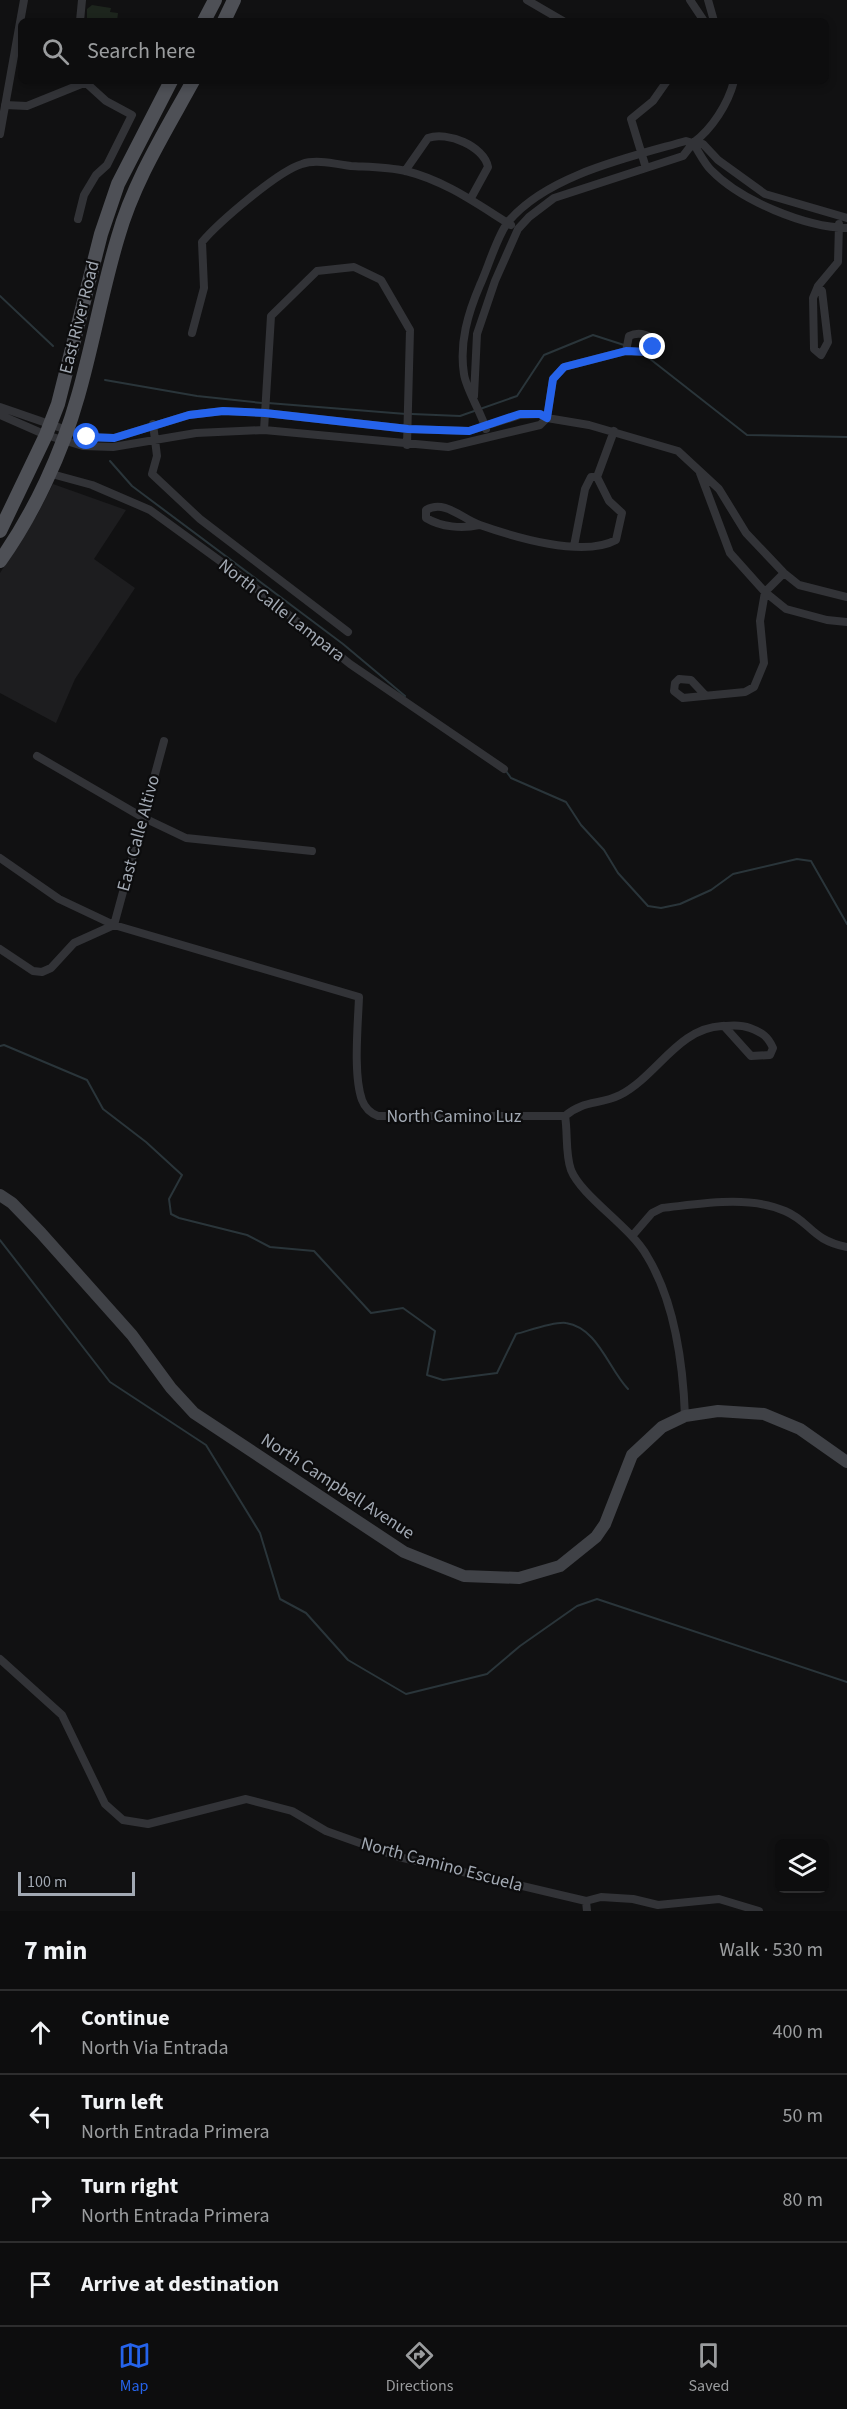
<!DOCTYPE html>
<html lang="en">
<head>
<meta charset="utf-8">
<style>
  body { margin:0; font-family:"Source Sans 3",sans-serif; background:#161617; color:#f1f3f6 }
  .controls { position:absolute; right:18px; bottom:18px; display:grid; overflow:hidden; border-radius:9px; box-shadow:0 3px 9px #0003 }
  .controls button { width:54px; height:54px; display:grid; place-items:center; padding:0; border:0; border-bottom:2px solid #2d2d2e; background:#0d0d0e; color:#f1f3f6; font:30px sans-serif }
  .scale { position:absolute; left:18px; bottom:15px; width:117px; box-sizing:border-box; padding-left:6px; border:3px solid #a2a9b3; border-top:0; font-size:16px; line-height:21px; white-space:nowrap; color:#a2a9b3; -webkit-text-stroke:4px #0c0c0d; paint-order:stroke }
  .stop { position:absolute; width:18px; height:18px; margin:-14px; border:4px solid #2563eb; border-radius:50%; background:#fff }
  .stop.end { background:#2563eb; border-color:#fff; box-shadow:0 2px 6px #0008 }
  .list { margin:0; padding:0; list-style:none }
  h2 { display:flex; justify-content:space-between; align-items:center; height:78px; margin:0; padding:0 24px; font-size:26px }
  h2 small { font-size:20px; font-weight:400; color:#9a9c9e }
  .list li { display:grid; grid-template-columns:39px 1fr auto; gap:18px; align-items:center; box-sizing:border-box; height:84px; padding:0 24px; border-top:2px solid #2d2d2e }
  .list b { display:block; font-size:22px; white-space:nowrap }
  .list p { margin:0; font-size:20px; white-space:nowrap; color:#9a9c9e }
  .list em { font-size:20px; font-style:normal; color:#9a9c9e }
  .icon { flex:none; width:33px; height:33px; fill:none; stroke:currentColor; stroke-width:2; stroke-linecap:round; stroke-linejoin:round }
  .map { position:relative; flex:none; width:847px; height:1911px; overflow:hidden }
  .search { position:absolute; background:#0d0d0e; box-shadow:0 3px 9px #0003; left:18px; right:18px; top:18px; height:66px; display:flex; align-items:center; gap:15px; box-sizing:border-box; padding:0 21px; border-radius:9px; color:#9a9c9e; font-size:22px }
  .sheet { height:414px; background:#0d0d0e }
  nav { display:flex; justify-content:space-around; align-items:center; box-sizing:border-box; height:84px; border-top:2px solid #2d2d2e; background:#0d0d0e; font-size:16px; color:#9a9c9e }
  nav a { display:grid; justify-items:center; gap:3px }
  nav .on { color:#2563eb }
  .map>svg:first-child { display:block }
  .built { fill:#1d1d1f }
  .green { fill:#1d251d }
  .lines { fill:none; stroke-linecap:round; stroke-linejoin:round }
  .stream { stroke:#2a353a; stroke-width:2 }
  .street { stroke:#323337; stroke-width:8 }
  .secondary { stroke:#404247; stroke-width:12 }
  .primary { stroke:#4e5056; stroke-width:14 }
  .route { stroke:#2563eb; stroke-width:8 }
  .labels { text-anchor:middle; stroke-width:4.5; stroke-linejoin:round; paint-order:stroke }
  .street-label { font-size:18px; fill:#a2a9b3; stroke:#0c0c0d }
</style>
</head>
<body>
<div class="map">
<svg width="847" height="1911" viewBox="0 0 847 1911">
  <rect width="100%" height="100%" fill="#111112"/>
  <path class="built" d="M53 484 126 510 94 559 135 588 75 679 56 723 0 693V573L37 515Z"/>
  <path class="green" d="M92 5 111 8 110 12 118 13 117 21H87V9Z"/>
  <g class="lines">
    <path class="stream" d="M0 296 53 346
      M645 355 747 435 847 437
      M105 380 197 396 262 403
      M268 403 406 414
      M412 414 460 416 517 396 544 355 593 335 624 345
      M110 461 132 486 343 644 405 696
      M506 771 511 778 566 802 581 825 604 850 618 873 648 906 661 908 680 904 711 890 733 874 797 859 811 861 847 924
      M0 1046 4 1045 87 1080 103 1109 146 1142 182 1175 169 1199 171 1214 179 1218 247 1235 270 1247 314 1251 371 1313 403 1308 435 1331 427 1375 443 1380 497 1373 516 1334C528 1331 555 1321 566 1323 598 1328 608 1368 628 1389
      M0 1240 110 1382 206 1445 260 1533 280 1599 306 1613 348 1660 406 1694 487 1674 520 1646 577 1606 597 1599 847 1682"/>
    <path class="street" d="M527 0 563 21
      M690 0 704 21
      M708 0 714 21
      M80 21 82 0
      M5 105 27 106 84 83
      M0 134 24 0
      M693 143C712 129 728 104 734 81
      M646 168 631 119 653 101 667 81
      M405 171 428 138C447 131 484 146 488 167L471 198
      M847 218 765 194 718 160 703 144 693 143C699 152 704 163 711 170 741 201 805 227 847 228
      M78 219 84 195 96 175 107 165 132 115 106 101 84 81
      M818 286 822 291 828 342 821 355 814 349 813 298 818 286 838 262 839 224
      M192 333 204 288 202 242C218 223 278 171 302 164 316 159 336 164 351 166 369 167 388 167 406 171 446 181 477 204 511 225
      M626 351 629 336C637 332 644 333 652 338L653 347 648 352 626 351 564 367 553 379 547 418 589 425 678 451 719 489 746 533 784 573 799 585 847 597
      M474 396 477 334 495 281 518 229 529 217 554 198 683 156 693 143 686 141C630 157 547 175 508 222 497 236 488 268 480 285 468 313 459 343 464 374 466 389 481 412 486 429
      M0 407 87 437 114 438 189 415 223 411 265 413 408 429 469 431 520 415 540 414 547 418 540 425 448 447 264 430 196 433 113 447 83 446 46 435 0 415
      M153 424 157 456 152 474 200 519 348 632
      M264 430 271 316 317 271 354 267 381 280 410 330 407 445
      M48 473 92 485 150 510 238 574 350 664 504 769
      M700 473 730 553 765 592 786 609 827 620 847 622
      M597 477 614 431
      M479 525C462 529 441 527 426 518V510C445 499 462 519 480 525 514 537 583 558 616 540L622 513 609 501 597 477H591L585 489 574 546
      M705 695 691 680 679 679 675 683 674 691 683 698 745 692 754 687 764 663 760 621 765 592 784 573
      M37 756 142 817 186 838 312 851
      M0 858 59 899 114 925 359 997C358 1024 353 1075 362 1100 365 1108 370 1113 378 1116H565
      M0 949 33 971 42 972 51 968 74 943 114 925 164 741
      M565 1116C568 1133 565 1153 571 1170 582 1197 630 1226 647 1256 675 1302 683 1363 685 1416
      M565 1116C583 1100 600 1105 620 1095 657 1076 678 1028 722 1026 733 1026 739 1024 750 1028 761 1032 768 1036 773 1048L770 1055 751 1056 724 1026
      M633 1235 652 1213 662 1208C700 1204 748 1195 785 1211 811 1222 811 1240 847 1247
      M0 1659 62 1715 105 1804 123 1820 148 1824 246 1799 292 1811 326 1831 399 1857 586 1901 601 1897 633 1899 658 1905 719 1899 759 1911
      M586 1901 587 1911"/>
    <path class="secondary" d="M0 1195 12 1203 41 1233 132 1335 171 1388 194 1413 404 1552 464 1576 519 1578 560 1566 596 1537 605 1524 632 1455 662 1427 685 1416 718 1411 764 1414 800 1429 847 1462"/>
    <path class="primary" d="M204 21 215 0
      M224 21 234 0
      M0 531 46 435 58 404 101 234 118 184 171 81
      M0 561C34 513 62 453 78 396 93 344 102 290 118 237 134 181 165 132 193 81"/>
  </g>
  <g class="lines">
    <path class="route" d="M87 437 114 438 189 415 223 411 265 413 408 429 469 431 520 414H540L547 418 553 379 564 367 626 351 648 352 653 347"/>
  </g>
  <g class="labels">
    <g class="street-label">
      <text transform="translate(79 317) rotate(-76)" y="6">East River Road</text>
      <text transform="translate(282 610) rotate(38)" y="6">North Calle Lampara</text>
      <text transform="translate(138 833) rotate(-75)" y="6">East Calle Altivo</text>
      <text x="454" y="1122">North Camino Luz</text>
      <text transform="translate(338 1486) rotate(33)" y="6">North Campbell Avenue</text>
      <text transform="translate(442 1864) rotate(15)" y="6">North Camino Escuela</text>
    </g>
  </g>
</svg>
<div class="controls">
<button><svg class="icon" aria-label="layers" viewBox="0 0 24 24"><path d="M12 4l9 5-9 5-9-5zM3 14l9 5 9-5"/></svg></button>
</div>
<div class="scale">100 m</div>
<div class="stop" style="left:87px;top:437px"></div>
<div class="stop end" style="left:653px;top:347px"></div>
<div class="search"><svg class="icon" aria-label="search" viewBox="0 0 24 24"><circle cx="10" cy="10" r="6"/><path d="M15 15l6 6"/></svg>Search here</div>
</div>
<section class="sheet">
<h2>7 min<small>Walk · 530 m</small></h2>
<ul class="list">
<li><svg class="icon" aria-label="ahead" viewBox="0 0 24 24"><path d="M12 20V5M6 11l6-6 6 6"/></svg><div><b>Continue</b><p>North Via Entrada</p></div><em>400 m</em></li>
<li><svg class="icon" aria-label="left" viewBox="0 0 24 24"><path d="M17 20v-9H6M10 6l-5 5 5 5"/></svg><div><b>Turn left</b><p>North Entrada Primera</p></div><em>50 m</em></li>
<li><svg class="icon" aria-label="right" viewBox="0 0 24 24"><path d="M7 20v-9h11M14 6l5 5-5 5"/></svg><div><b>Turn right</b><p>North Entrada Primera</p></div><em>80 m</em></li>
<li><svg class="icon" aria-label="arrive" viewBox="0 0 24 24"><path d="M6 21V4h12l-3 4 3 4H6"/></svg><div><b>Arrive at destination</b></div></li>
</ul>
</section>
<nav>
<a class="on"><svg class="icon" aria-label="map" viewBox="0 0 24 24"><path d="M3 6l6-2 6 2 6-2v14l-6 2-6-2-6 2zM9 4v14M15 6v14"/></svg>Map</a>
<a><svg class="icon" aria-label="directions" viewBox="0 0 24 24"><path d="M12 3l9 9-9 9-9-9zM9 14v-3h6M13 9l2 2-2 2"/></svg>Directions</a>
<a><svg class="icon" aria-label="saved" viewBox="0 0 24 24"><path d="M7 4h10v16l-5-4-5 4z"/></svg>Saved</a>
</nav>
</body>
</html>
